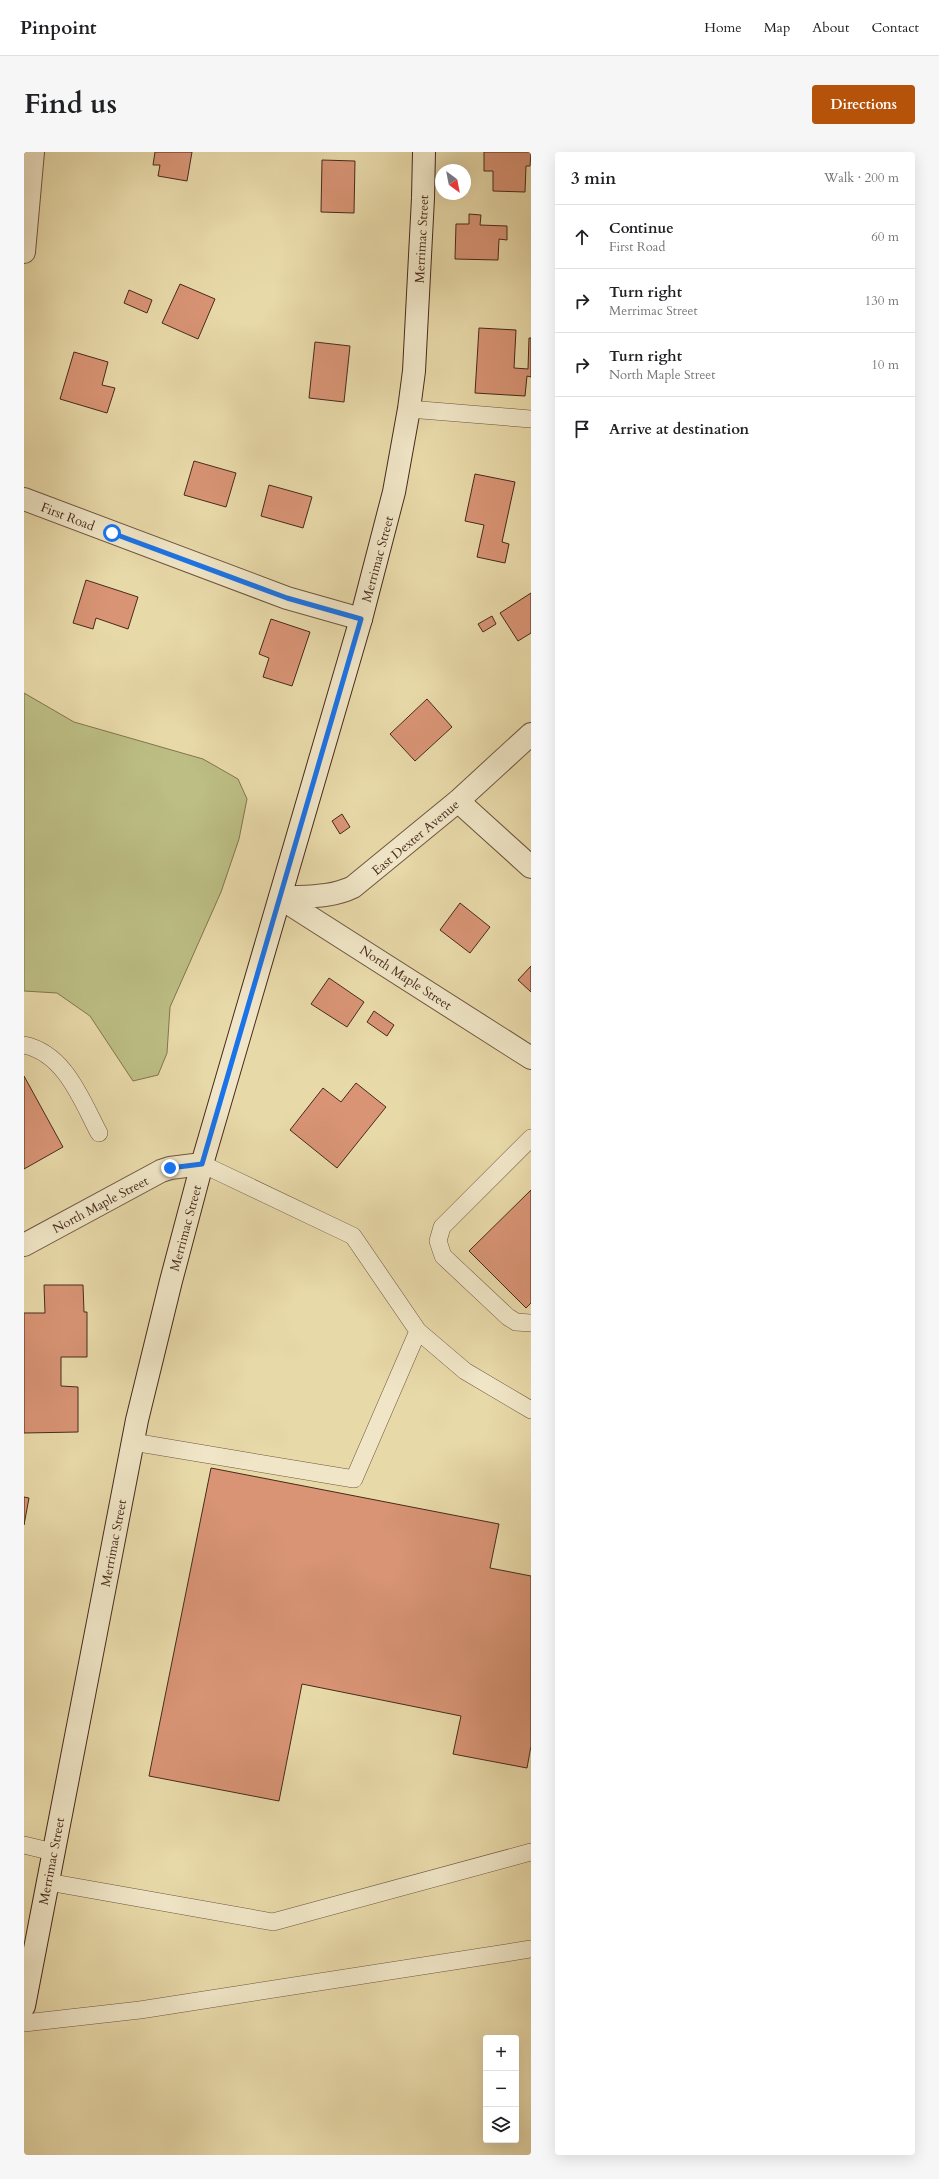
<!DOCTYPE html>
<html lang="en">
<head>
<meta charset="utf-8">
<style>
  body { margin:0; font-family:Cardo,serif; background:#f6f6f6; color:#202124 }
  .controls { position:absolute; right:12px; bottom:12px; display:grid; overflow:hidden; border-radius:4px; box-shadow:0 4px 16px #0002 }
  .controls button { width:36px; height:36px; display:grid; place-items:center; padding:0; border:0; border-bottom:1px solid #e0e0e0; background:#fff; color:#202124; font:20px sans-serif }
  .compass { position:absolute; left:411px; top:12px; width:36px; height:36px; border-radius:50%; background:#fff; box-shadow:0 4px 16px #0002; rotate:148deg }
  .stop { position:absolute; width:12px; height:12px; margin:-9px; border:3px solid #1a73e8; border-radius:50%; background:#fff }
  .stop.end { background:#1a73e8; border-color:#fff; box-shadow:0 1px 4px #0008 }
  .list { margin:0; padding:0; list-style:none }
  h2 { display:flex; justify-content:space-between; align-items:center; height:52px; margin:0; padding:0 16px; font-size:17px }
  h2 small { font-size:13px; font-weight:400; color:#757577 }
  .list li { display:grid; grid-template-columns:26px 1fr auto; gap:12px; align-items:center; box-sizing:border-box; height:64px; padding:0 16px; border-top:1px solid #e0e0e0 }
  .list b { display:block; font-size:15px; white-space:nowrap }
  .list p { margin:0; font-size:13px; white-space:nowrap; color:#757577 }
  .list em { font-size:13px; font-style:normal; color:#757577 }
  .icon { flex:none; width:22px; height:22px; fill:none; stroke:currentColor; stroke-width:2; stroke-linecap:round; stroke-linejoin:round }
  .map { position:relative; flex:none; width:507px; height:2003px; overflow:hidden; border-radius:4px }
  header { display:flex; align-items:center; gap:24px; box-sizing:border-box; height:56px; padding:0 20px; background:#fff; border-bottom:1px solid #e0e0e0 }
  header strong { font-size:19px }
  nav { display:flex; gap:22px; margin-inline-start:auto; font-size:14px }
  .intro { display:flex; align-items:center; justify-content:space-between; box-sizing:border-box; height:96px; padding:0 24px }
  h1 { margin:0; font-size:28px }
  .button { padding:10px 18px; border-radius:4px; background:#b45309; color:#fff; font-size:14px; font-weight:700 }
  main { display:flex; gap:24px; padding:0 24px }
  aside { flex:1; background:#fff; border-radius:4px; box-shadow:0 4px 16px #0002 }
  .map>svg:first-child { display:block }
  .green { fill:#bcbe84; stroke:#827450 }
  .building { fill:#d89475; stroke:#472a1c }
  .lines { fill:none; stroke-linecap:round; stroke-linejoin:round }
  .service-casing { stroke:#6f563f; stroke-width:18 }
  .minor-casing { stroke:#6f563f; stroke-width:24 }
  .secondary-casing { stroke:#472a1c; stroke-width:24 }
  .service { stroke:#f0e6c7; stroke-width:17 }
  .minor { stroke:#f0e6c7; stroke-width:22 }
  .secondary { stroke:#f0e6c7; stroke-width:22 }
  .route { stroke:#1a73e8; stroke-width:5 }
  .labels { text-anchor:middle; stroke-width:3; stroke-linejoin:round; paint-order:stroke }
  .street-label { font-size:13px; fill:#472a1c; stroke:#f0e6c7 }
</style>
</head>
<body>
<header>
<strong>Pinpoint</strong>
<nav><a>Home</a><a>Map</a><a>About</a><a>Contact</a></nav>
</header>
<div class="intro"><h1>Find us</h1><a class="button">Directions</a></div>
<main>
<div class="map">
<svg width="507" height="2003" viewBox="0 0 507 2003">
  <rect width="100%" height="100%" fill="#e8d9a9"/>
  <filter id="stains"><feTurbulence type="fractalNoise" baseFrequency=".005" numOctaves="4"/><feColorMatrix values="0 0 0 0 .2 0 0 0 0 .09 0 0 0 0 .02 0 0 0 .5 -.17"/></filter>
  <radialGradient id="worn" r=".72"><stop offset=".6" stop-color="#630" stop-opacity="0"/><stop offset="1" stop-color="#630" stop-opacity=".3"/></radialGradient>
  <path class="green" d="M0 541 50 570 179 607 214 627 223 647 215 687 197 740 146 855 143 901 134 923 109 929 66 864 33 841 0 839Z"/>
  <path class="building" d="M131 0H168L163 29 134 24 136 13H129Z
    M460 0H507L506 14H502L501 40 469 39V19H460Z
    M298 8 331 9 330 61 297 60Z
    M445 62 457 63 456 73 483 74V88L475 87 474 108 431 107 432 72H445Z
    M156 132 191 147 174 187 138 171Z
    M105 138 128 148 123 161 100 151Z
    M455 176 492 178 490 216 504 217 505 186H507V225L503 224 501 244 451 241Z
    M291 190 326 194 320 250 285 246Z
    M50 200 84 210 78 233 91 236 83 261 36 247Z
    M170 309 212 321 202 355 160 343Z
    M451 322 491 330 478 390 485 392 481 411 453 405 460 373 441 369Z
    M245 333 288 345 279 376 237 364Z
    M62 428 114 445 104 477 72 466 69 477 49 471Z
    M507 441V481L494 489 476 461Z
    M468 464 472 472 459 480 454 472Z
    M247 467 286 480 268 534 239 525 245 506 235 502Z
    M403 547 428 575 391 609 366 582Z
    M318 662 326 675 316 682 308 669Z
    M436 751 466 775 446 801 416 778Z
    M507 814V840L494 828Z
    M305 826 340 850 323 875 287 852Z
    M350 859 370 873 363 884 343 870Z
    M0 924 39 995 0 1017Z
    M332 931 362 955 313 1016 266 978 299 936 317 950Z
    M507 1038V1151L502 1156 445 1099Z
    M20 1133H59L60 1160H63V1205H37V1234L54 1235V1280L0 1281V1161H21Z
    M187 1316 475 1372 466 1416 507 1424V1594L503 1616 429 1602 437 1564 278 1532 255 1649 125 1624Z
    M0 1345 5 1346 0 1373Z"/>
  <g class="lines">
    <defs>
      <path id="service" d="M385 257 507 267
        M0 893C41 901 58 949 75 981
        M507 986 418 1075 414 1089 419 1104 484 1165 492 1170 507 1171
        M394 1179 441 1219 507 1258
        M109 1290 330 1327 394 1179 329 1084 178 1012
        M0 1693 29 1700
        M24 1730 249 1770 507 1700
        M0 1871 116 1858 507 1797"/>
      <path id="minor" d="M0 100 9 0
        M0 347 263 446 337 467
        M434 649 507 715
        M256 746C281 744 307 746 329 735L434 649 507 582
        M256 746 507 906
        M0 1093 137 1019 146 1016 178 1012"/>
      <path id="secondary" d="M0 1854 113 1268 147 1129 178 1012 337 467 370 340 385 257 390 219 399 46 400 0"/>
    </defs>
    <use href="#service" class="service-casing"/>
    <use href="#minor" class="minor-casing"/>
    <use href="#secondary" class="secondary-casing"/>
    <use href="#service" class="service"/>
    <use href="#minor" class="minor"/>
    <use href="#secondary" class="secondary"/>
  </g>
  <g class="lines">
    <path class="route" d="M88 381 263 446 337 467 178 1012 146 1016"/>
  </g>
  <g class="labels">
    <g class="street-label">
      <text transform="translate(397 87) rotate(-87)" y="5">Merrimac Street</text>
      <text transform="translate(44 364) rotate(21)" y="5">First Road</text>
      <text transform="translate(353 407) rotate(-75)" y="5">Merrimac Street</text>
      <text transform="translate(391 685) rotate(-40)" y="5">East Dexter Avenue</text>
      <text transform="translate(382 825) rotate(33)" y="5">North Maple Street</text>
      <text transform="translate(76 1052) rotate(-28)" y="5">North Maple Street</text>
      <text transform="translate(161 1076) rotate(-75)" y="5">Merrimac Street</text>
      <text transform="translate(89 1391) rotate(-79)" y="5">Merrimac Street</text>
      <text transform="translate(27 1709) rotate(-79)" y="5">Merrimac Street</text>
    </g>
  </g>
  <rect width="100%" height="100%" filter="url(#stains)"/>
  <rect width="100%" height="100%" fill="url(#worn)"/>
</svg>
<div class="controls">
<button>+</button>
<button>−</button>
<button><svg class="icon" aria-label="layers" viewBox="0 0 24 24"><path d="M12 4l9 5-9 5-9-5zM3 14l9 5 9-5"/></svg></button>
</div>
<svg class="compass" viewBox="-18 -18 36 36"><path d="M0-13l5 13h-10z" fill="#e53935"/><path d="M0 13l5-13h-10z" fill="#757577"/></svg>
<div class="stop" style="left:88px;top:381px"></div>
<div class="stop end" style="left:146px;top:1016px"></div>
</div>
<aside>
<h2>3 min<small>Walk · 200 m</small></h2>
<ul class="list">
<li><svg class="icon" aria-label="ahead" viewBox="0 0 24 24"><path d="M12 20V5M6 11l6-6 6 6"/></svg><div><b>Continue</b><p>First Road</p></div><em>60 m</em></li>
<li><svg class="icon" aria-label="right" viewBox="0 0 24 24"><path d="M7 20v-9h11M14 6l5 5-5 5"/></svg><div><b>Turn right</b><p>Merrimac Street</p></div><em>130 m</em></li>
<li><svg class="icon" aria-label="right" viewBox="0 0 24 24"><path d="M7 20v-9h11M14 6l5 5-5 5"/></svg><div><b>Turn right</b><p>North Maple Street</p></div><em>10 m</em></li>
<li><svg class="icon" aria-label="arrive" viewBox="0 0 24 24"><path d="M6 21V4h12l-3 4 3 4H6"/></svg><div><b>Arrive at destination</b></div></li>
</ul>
</aside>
</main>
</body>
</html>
